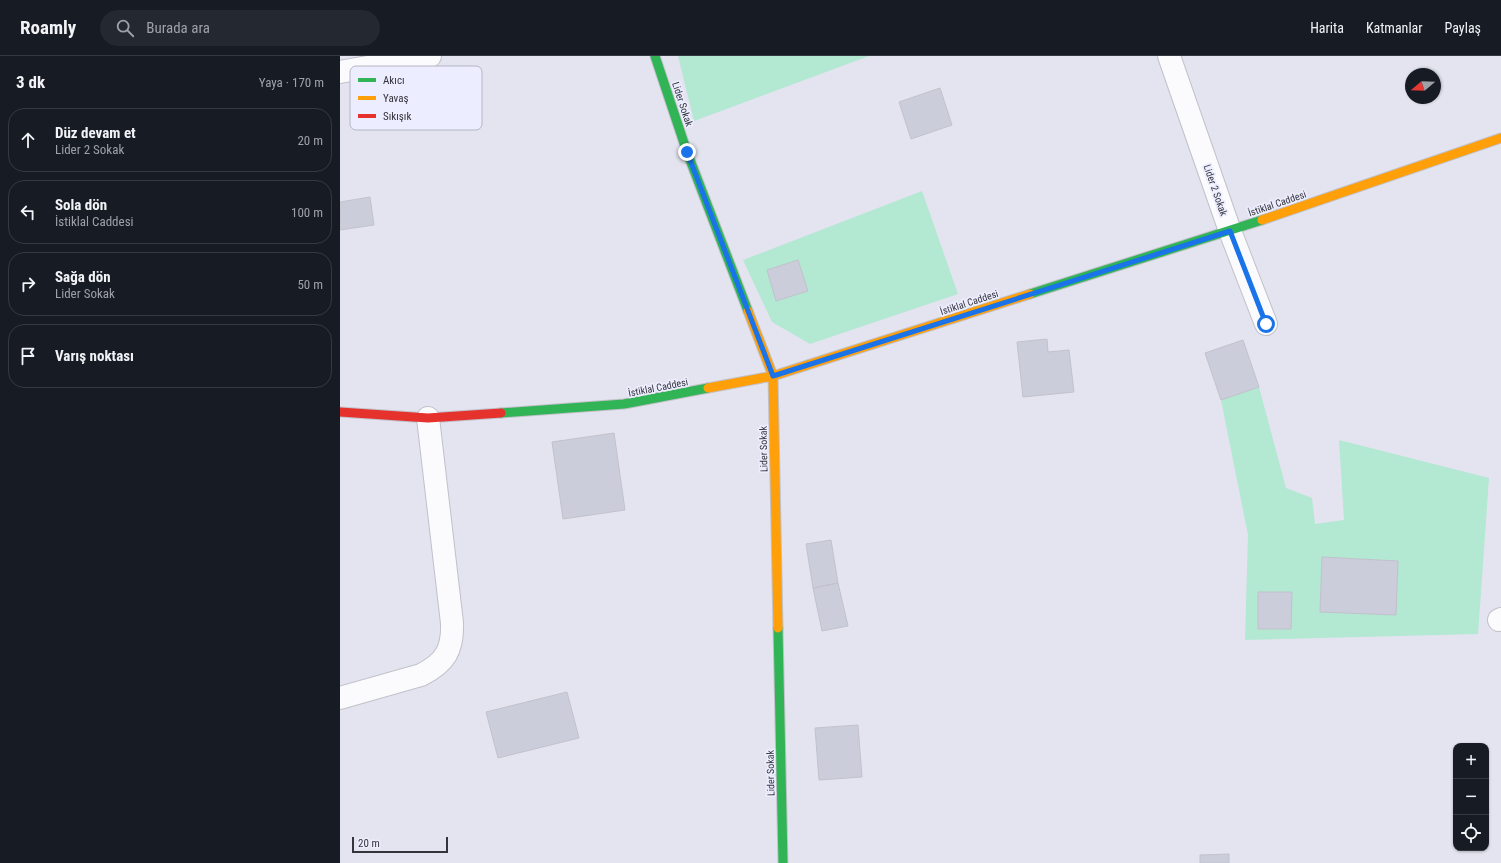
<!DOCTYPE html>
<html lang="tr">
<head>
<meta charset="utf-8">
<style>
  body { margin:0; font-family:"Roboto Condensed",sans-serif; background:#242831; color:#f1f3f6 }
  .controls { position:absolute; right:12px; bottom:12px; display:grid; overflow:hidden; border-radius:8px; box-shadow:0 1px 3px #0004 }
  .controls button { width:36px; height:36px; display:grid; place-items:center; padding:0; border:0; border-bottom:1px solid #363941; background:#171b24; color:#f1f3f6; font:20px sans-serif }
  .compass { position:absolute; left:1065px; top:12px; width:36px; height:36px; border-radius:50%; background:#171b24; box-shadow:0 1px 3px #0004; rotate:251deg }
  .scale { position:absolute; left:12px; bottom:10px; width:96px; box-sizing:border-box; padding-left:4px; border:2px solid #33343c; border-top:0; font-size:11px; line-height:14px; white-space:nowrap; color:#33343c; -webkit-text-stroke:3px #ecedfe; paint-order:stroke }
  .stop { position:absolute; width:12px; height:12px; margin:-9px; border:3px solid #1a73e8; border-radius:50%; background:#fff }
  .stop.end { background:#1a73e8; border-color:#fff; box-shadow:0 1px 4px #0008 }
  .list { margin:0; padding:0; list-style:none }
  h2 { display:flex; justify-content:space-between; align-items:center; height:52px; margin:0; padding:0 16px; font-size:17px }
  h2 small { font-size:13px; font-weight:400; color:#9ea1a6 }
  .list li { display:grid; grid-template-columns:26px 1fr auto; gap:12px; align-items:center; box-sizing:border-box; height:64px; margin:0 8px 8px; padding:0 8px; border:1px solid #363941; border-radius:16px }
  .list b { display:block; font-size:15px; white-space:nowrap }
  .list p { margin:0; font-size:13px; white-space:nowrap; color:#9ea1a6 }
  .list em { font-size:13px; font-style:normal; color:#9ea1a6 }
  .icon { flex:none; width:22px; height:22px; fill:none; stroke:currentColor; stroke-width:2; stroke-linecap:round; stroke-linejoin:round }
  .map { position:relative; flex:none; width:1161px; height:807px; overflow:hidden }
  header { display:flex; align-items:center; gap:24px; box-sizing:border-box; height:56px; padding:0 20px; background:#171b24; border-bottom:1px solid #363941 }
  header strong { font-size:19px }
  nav { display:flex; gap:22px; margin-inline-start:auto; font-size:14px }
  .search { width:280px; height:36px; background:#242831; display:flex; align-items:center; gap:10px; box-sizing:border-box; padding:0 14px; border-radius:22px; color:#9ea1a6; font-size:15px }
  main { display:flex }
  aside { flex:1; background:#171b24 }
  .map>svg:first-child { display:block }
  .green { fill:#b3e8d2 }
  .building { fill:#cccddb; stroke:#c1c2cb }
  .lines { fill:none; stroke-linecap:round; stroke-linejoin:round }
  .street-casing { stroke:#c0c1c9; stroke-width:24 }
  .fast-casing { stroke:#c0c1c9; stroke-width:11 }
  .slow-casing { stroke:#c0c1c9; stroke-width:11 }
  .jam-casing { stroke:#c0c1c9; stroke-width:11 }
  .street { stroke:#fbfbfd; stroke-width:22 }
  .fast { stroke:#30b455; stroke-width:9 }
  .slow { stroke:#ff9f0a; stroke-width:9 }
  .jam { stroke:#e5322d; stroke-width:9 }
  .route { stroke:#1a73e8; stroke-width:5 }
  .labels { text-anchor:middle; stroke-width:3.5; stroke-linejoin:round; paint-order:stroke }
  .street-label { font-size:10px; fill:#33343c; stroke:#ecedfe }
  .key { fill:#ecedfe; stroke:#b4b6c4; stroke-width:1 }
  .key-label { font-size:11px; fill:#33343c }
</style>
</head>
<body>
<header>
<strong>Roamly</strong>
<div class="search"><svg class="icon" aria-label="search" viewBox="0 0 24 24"><circle cx="10" cy="10" r="6"/><path d="M15 15l6 6"/></svg>Burada ara</div>
<nav><a>Harita</a><a>Katmanlar</a><a>Paylaş</a></nav>
</header>
<main>
<aside>
<h2>3 dk<small>Yaya · 170 m</small></h2>
<ul class="list">
<li><svg class="icon" aria-label="ahead" viewBox="0 0 24 24"><path d="M12 20V5M6 11l6-6 6 6"/></svg><div><b>Düz devam et</b><p>Lider 2 Sokak</p></div><em>20 m</em></li>
<li><svg class="icon" aria-label="left" viewBox="0 0 24 24"><path d="M17 20v-9H6M10 6l-5 5 5 5"/></svg><div><b>Sola dön</b><p>İstiklal Caddesi</p></div><em>100 m</em></li>
<li><svg class="icon" aria-label="right" viewBox="0 0 24 24"><path d="M7 20v-9h11M14 6l5 5-5 5"/></svg><div><b>Sağa dön</b><p>Lider Sokak</p></div><em>50 m</em></li>
<li><svg class="icon" aria-label="arrive" viewBox="0 0 24 24"><path d="M6 21V4h12l-3 4 3 4H6"/></svg><div><b>Varış noktası</b></div></li>
</ul>
</aside>
<div class="map">
<svg width="1161" height="807" viewBox="0 0 1161 807">
  <rect width="100%" height="100%" fill="#e3e4ef"/>
  <path class="green" d="M338 0H529L354 65Z
    M582 135 618 238 470 288 432 266 403 204Z
    M919 331 946 432 972 442 975 468 1004 464 999 384 1149 422 1138 578 905 584 908 479 881 344Z"/>
  <path class="building" d="M600 32 612 69 571 83 559 46Z
    M30 141 34 169 0 174V146Z
    M458 204 468 235 436 245 427 214Z
    M707 283 708 296 729 294 734 336 683 341 677 286Z
    M903 284 919 331 881 344 865 297Z
    M274 377 285 454 223 463 212 386Z
    M491 484 498 527 473 532 466 488Z
    M982 501 1058 505 1056 559 980 556Z
    M498 527 508 570 482 575 473 532Z
    M918 536H952L951 573H918Z
    M227 636 239 682 158 702 146 656Z
    M518 669 522 721 479 724 475 672Z
    M889 798V807H860V799Z"/>
  <g class="lines">
    <defs>
      <path id="street" d="M829 0 890 175 926 268
        M0 16 90 0
        M1159 564 1161 563
        M0 642 81 619C105 607 113 594 112 567L88 362"/>
      <path id="fast" d="M315 0 347 96 408 255
        M690 238 922 164
        M161 357 284 348 368 332
        M438 572 443 807"/>
      <path id="slow" d="M922 164 1161 82
        M408 255 433 320 438 572
        M368 332 433 320 690 238"/>
      <path id="jam" d="M0 356 88 362 161 357"/>
    </defs>
    <use href="#street" class="street-casing"/>
    <use href="#fast" class="fast-casing"/>
    <use href="#slow" class="slow-casing"/>
    <use href="#jam" class="jam-casing"/>
    <use href="#street" class="street"/>
    <use href="#fast" class="fast"/>
    <use href="#slow" class="slow"/>
    <use href="#jam" class="jam"/>
  </g>
  <g class="lines">
    <path class="route" d="M347 96 433 320 890 175 926 268"/>
  </g>
  <g class="labels">
    <g class="street-label">
      <text transform="translate(343 48) rotate(72)" y="4">Lider Sokak</text>
      <text transform="translate(876 134) rotate(71)" y="4">Lider 2 Sokak</text>
      <text transform="translate(937 147) rotate(-19)" y="4">İstiklal Caddesi</text>
      <text transform="translate(629 246) rotate(-18)" y="4">İstiklal Caddesi</text>
      <text transform="translate(318 331) rotate(-11)" y="4">İstiklal Caddesi</text>
      <text transform="translate(423 393) rotate(-91)" y="4">Lider Sokak</text>
      <text transform="translate(430 717) rotate(-91)" y="4">Lider Sokak</text>
    </g>
  </g>
  <rect x="10" y="10" width="132" height="64" rx="6" class="key"/>
  <rect x="18" y="22" width="18" height="4" fill="#30b455"/>
  <rect x="18" y="40" width="18" height="4" fill="#ff9f0a"/>
  <rect x="18" y="58" width="18" height="4" fill="#e5322d"/>
  <g class="key-label">
    <text x="43" y="28">Akıcı</text>
    <text x="43" y="46">Yavaş</text>
    <text x="43" y="64">Sıkışık</text>
  </g>
</svg>
<div class="controls">
<button>+</button>
<button>−</button>
<button><svg class="icon" aria-label="locate" viewBox="0 0 24 24"><circle cx="12" cy="12" r="6"/><path d="M12 2v4M12 18v4M2 12h4M18 12h4"/></svg></button>
</div>
<svg class="compass" viewBox="-18 -18 36 36"><path d="M0-13l5 13h-10z" fill="#e53935"/><path d="M0 13l5-13h-10z" fill="#9ea1a6"/></svg>
<div class="scale">20 m</div>
<div class="stop" style="left:926px;top:268px"></div>
<div class="stop end" style="left:347px;top:96px"></div>
</div>
</main>
</body>
</html>
